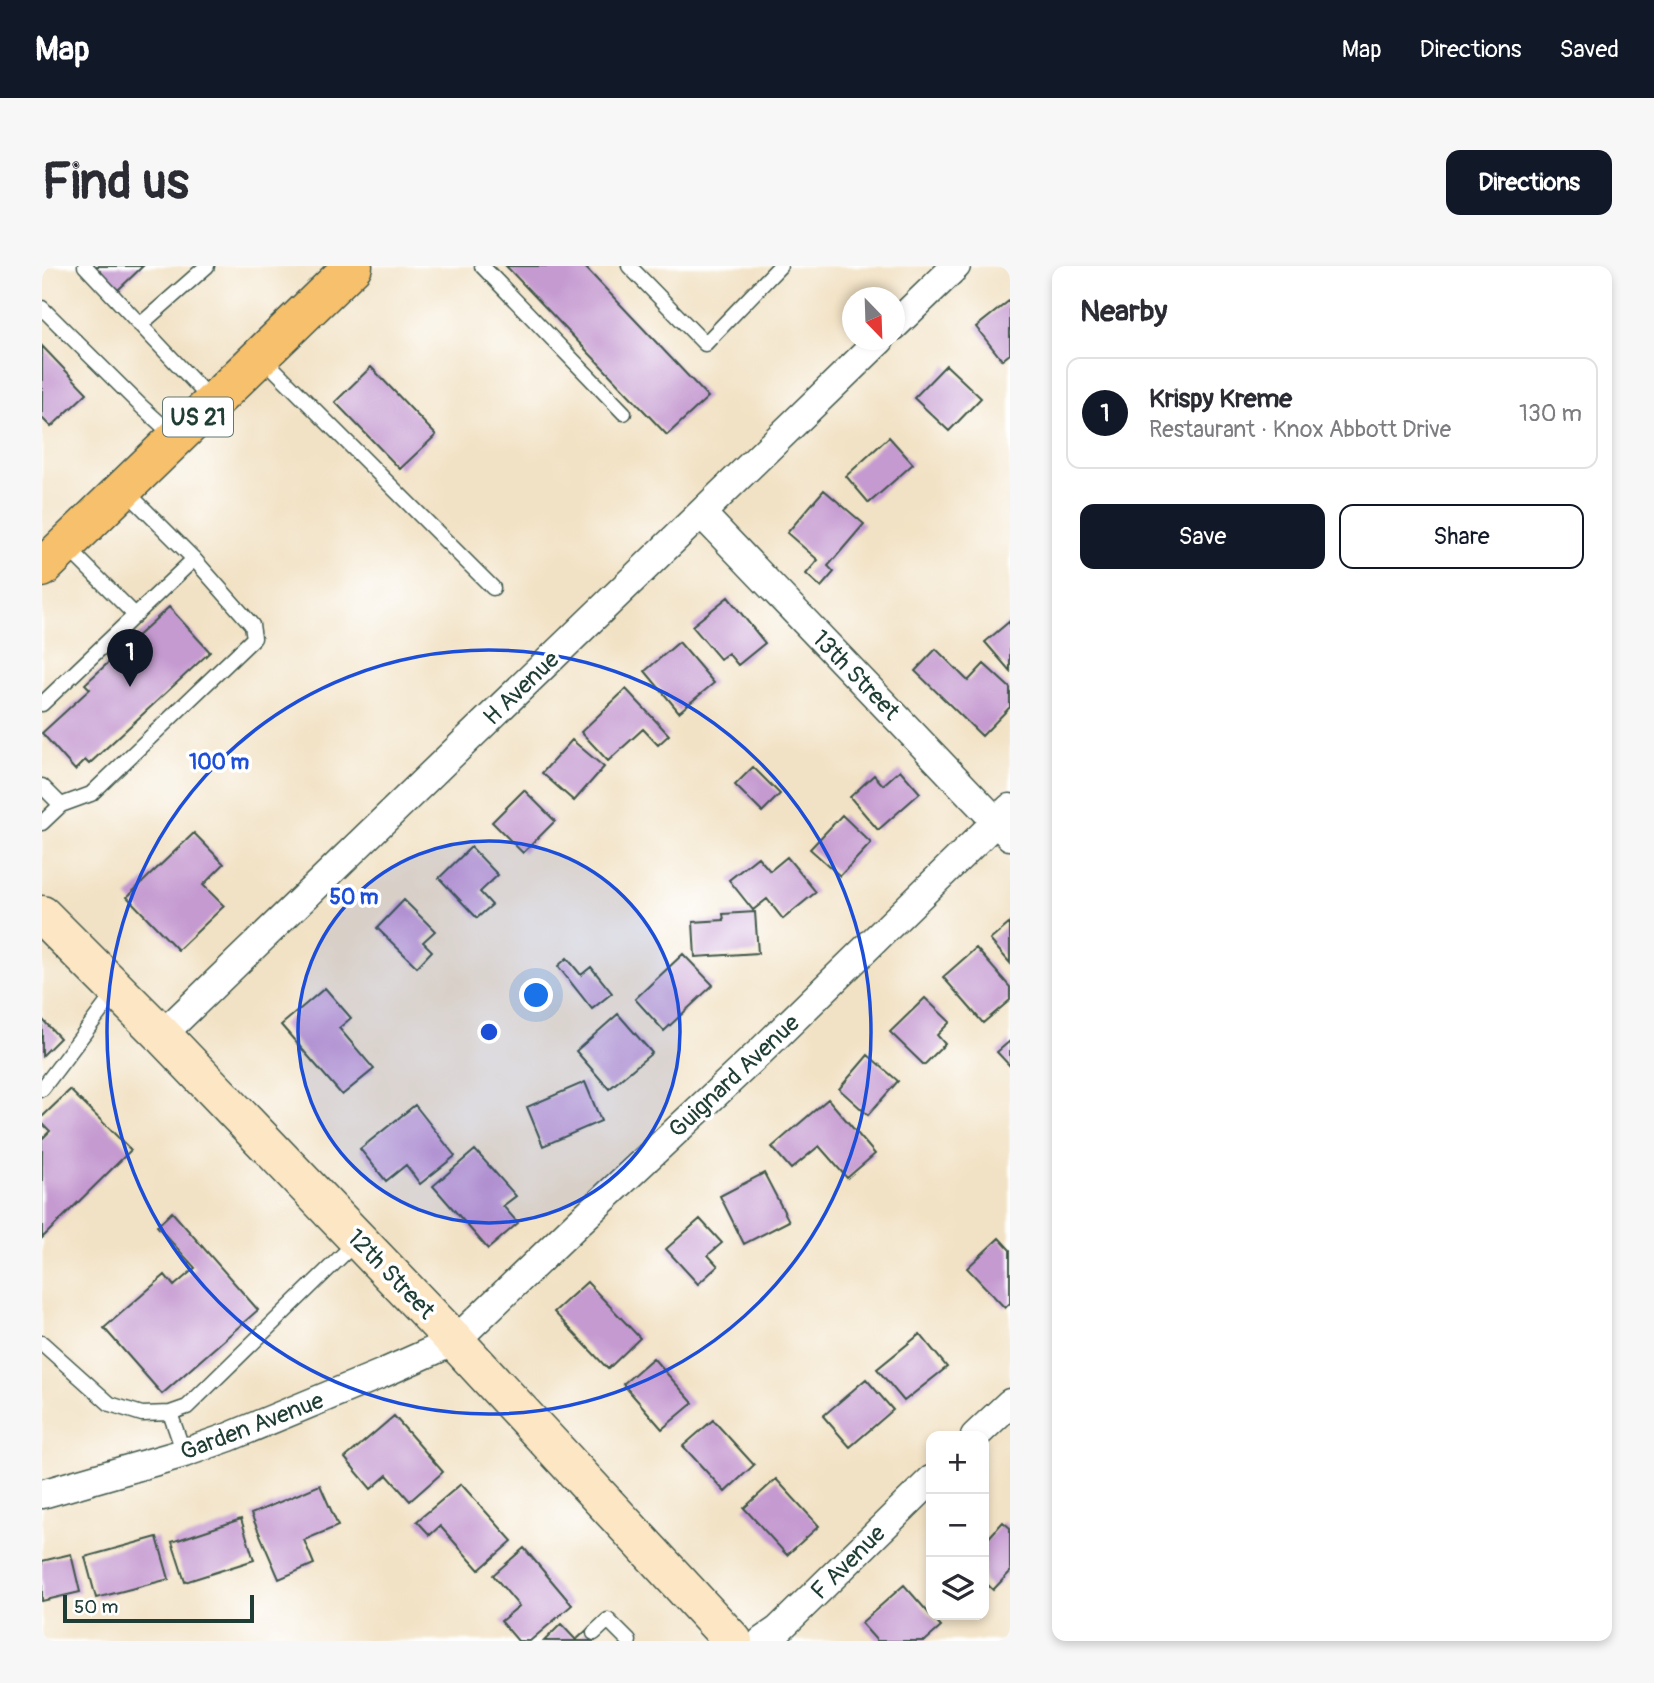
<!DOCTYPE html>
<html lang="en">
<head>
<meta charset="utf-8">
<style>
  body { margin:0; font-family:Pangolin,sans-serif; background:#f7f7f7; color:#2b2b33 }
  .controls { position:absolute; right:21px; bottom:21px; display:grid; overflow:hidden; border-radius:14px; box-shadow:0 4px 10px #0003 }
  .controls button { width:63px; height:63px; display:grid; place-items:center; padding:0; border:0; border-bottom:2px solid #e1e1e2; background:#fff; color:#2b2b33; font:35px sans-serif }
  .compass { position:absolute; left:800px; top:21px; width:63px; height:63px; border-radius:50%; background:#fff; box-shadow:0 4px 10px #0003; rotate:157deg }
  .scale { position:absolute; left:21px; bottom:18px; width:191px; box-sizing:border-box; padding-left:7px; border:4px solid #1f3d34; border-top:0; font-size:19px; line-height:24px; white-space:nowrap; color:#1f3d34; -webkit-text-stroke:5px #fff; paint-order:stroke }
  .you { position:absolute; left:495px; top:730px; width:24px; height:24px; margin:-18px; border:5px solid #fff; border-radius:50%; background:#1a73e8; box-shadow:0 0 0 10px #1a73e833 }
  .badge { display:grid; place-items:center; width:46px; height:46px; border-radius:50%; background:#111827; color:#fff; font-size:23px; font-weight:700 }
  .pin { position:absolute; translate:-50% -58px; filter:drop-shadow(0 2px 4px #0008) }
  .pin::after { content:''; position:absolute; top:37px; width:24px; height:21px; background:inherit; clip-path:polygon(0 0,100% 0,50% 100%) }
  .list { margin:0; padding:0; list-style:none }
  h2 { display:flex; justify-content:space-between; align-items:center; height:91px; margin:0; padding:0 28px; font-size:30px }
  h2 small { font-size:23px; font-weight:400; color:#7c7c81 }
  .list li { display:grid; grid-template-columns:46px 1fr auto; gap:21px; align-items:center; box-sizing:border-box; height:112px; margin:0 14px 14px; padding:0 14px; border:2px solid #e1e1e2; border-radius:14px }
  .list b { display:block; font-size:26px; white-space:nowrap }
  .list p { margin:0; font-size:23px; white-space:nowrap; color:#7c7c81 }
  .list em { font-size:23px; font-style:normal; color:#7c7c81 }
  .actions { display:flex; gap:14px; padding:21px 28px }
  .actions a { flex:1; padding:16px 0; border:2px solid #111827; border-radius:14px; text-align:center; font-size:24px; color:#111827 }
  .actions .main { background:#111827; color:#fff }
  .icon { flex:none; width:38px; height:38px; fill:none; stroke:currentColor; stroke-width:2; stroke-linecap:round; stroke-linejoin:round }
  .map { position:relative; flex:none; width:968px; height:1375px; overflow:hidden; border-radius:14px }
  header { display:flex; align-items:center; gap:42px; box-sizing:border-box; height:98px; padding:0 35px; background:#111827; color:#fff }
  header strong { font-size:33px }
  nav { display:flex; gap:38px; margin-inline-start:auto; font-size:24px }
  .intro { display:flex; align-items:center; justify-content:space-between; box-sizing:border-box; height:168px; padding:0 42px }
  h1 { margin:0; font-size:49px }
  .button { padding:18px 32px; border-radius:14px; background:#111827; color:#fff; font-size:24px; font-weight:700 }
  main { display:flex; gap:42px; padding:0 42px }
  aside { flex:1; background:#fff; border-radius:14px; box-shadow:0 4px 10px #0003 }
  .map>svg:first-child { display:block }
  .building { fill:#c59ad0 }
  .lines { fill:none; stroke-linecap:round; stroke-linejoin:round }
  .service-casing { stroke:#3f564a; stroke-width:17 }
  .minor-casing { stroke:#3f564a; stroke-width:31 }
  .secondary-casing { stroke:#3f564a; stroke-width:41 }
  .primary-casing { stroke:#3f564a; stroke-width:41 }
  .service { stroke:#fff; stroke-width:14 }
  .minor { stroke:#fff; stroke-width:28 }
  .secondary { stroke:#fce6c4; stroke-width:38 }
  .primary { stroke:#f7c06c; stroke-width:38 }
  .ring { fill:none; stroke:#1d4ed8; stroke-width:3.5 }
  .labels { text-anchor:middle; stroke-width:7; stroke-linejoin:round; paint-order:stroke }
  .shield { fill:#fff; stroke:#627771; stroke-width:2 }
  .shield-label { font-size:23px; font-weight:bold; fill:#1f3d34 }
  .street-label { font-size:24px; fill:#1f3d34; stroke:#fff }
  .centre { fill:#1d4ed8; stroke:#fff; stroke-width:3.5 }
  .ring-label { font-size:21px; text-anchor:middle; font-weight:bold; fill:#1d4ed8; stroke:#fff; stroke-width:7; stroke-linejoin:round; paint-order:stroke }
</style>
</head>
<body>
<header>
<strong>Map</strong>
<nav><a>Map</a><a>Directions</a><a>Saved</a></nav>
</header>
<div class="intro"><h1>Find us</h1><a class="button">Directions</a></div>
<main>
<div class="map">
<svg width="968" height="1375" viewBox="0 0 968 1375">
  <rect width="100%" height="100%" fill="#fff"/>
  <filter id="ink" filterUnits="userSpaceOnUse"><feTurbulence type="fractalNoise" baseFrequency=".0143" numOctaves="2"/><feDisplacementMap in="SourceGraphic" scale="14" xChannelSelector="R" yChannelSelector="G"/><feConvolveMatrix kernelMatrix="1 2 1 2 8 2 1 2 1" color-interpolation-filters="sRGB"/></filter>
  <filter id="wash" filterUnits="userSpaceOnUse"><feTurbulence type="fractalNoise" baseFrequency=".00686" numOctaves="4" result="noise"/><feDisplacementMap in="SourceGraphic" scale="28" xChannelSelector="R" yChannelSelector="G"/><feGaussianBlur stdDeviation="1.57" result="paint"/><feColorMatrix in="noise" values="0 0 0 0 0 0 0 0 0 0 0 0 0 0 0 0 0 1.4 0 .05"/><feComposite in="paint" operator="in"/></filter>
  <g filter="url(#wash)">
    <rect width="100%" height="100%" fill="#f2e2c5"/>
    <g id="blocks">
      <path class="building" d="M52 0H101L76 24Z
        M464 0H542L666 131 625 169Z
        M968 34V88L960 94 934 61Z
        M0 80 45 127 9 161 0 152Z
        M904 99 939 132 907 165 872 132Z
        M329 101 394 169 358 203 293 136Z
        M847 171 871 198 827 237 804 210Z
        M782 224 822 258 786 300 792 306 779 321 764 308 776 294 745 267Z
        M686 331 723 377 696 399 686 387 678 393 650 360Z
        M127 341 168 386 47 498 43 494 33 504 0 467 48 423 43 418Z
        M968 355V405L943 376Z
        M637 376 672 417 637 446 603 405Z
        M894 383 926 415 942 398 968 422V441L940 470 873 405Z
        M584 423 627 469 616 479 601 463 566 495 539 466Z
        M530 474 562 501 532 535 500 507Z
        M711 501 738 528 720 546 693 519Z
        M858 504 878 527 836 564 808 531 832 509 841 519Z
        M482 524 513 555 481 587 450 556Z
        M800 549 829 577 798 610 768 583Z
        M152 567 182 598 161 619 182 640 136 684 85 631Z
        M429 581 456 609 438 626 450 639 435 652 397 612Z
        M716 591 728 605 745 591 774 626 741 653 725 633 711 644 687 614Z
        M362 634 393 665 381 676 390 685 375 701 335 662Z
        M713 646 716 687 653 691 651 656 682 654 681 648Z
        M968 657V697L948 674Z
        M934 682 968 721V734L941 757 901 711Z
        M641 688 671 719 622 765 593 733Z
        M525 692 539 709 549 701 570 727 550 743 516 700Z
        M283 722 309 752 297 762 332 803 300 829 239 759Z
        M883 732 908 756 895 769 903 778 882 799 848 766Z
        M576 748 610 787 567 823 534 785Z
        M0 753 18 772 0 790Z
        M968 775V800L955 786Z
        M826 789 856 815 826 849 797 823Z
        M543 816 559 855 501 880 485 841Z
        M28 824 89 884 0 972V873L8 865 0 857V851Z
        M786 833 833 888 805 912 777 880 749 903 730 881Z
        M373 839 413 890 378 918 364 899 344 915 318 883Z
        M433 884 474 930 461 940 476 957 446 983 391 920Z
        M722 907 747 955 702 978 678 930Z
        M130 946 216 1044 120 1128 62 1062 123 1009 132 1020 153 1002 115 960Z
        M658 953 680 977 666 989 676 1000 656 1018 624 983Z
        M957 972 968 984V1037L963 1042 925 1002Z
        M545 1016 598 1072 566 1103 512 1046Z
        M878 1068 905 1101 862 1135 835 1103Z
        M611 1092 651 1137 620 1163 581 1118Z
        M824 1113 851 1144 808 1181 781 1150Z
        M352 1150 401 1206 368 1235 345 1209 329 1223 303 1192Z
        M671 1154 712 1199 683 1226 641 1180Z
        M734 1213 777 1260 745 1289 702 1242Z
        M419 1218 470 1275 437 1304 398 1260 388 1269 375 1255Z
        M278 1219 296 1260 262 1274 272 1298 237 1313 209 1248Z
        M199 1253 212 1294 143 1316 130 1276Z
        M961 1256 968 1262V1306L951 1324 942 1315V1277Z
        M115 1271 127 1313 54 1332 43 1291Z
        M482 1282 530 1339 488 1375H476L459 1355 477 1340 451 1309Z
        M29 1288 38 1326 0 1335V1295Z
        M862 1319 899 1361 883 1375H835L819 1357Z
        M519 1358 534 1374 547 1362 556 1372 553 1375H502Z"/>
    </g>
  </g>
  <g filter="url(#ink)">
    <use href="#blocks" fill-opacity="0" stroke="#3f564a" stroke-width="2"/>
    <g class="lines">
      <defs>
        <path id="service" d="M43 0 169 134
          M440 0 582 147
          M587 0 663 78 738 0
          M0 42 100 141 133 171
          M98 59 165 0
          M220 91 451 322
          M25 281 93 349
          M0 438 152 293 82 223
          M0 520 19 539
          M0 557 19 539 49 528 212 372 210 359 152 293
          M0 823 74 725
          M0 1077 68 1138 100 1148 128 1147 145 1141 315 975
          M128 1147 142 1187
          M552 1367 566 1354 587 1375"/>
        <path id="minor" d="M852 60 914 0
          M660 248 968 570
          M120 769 838 74
          M933 1170 968 1137
          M0 1228 142 1187 187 1171 339 1108 413 1075 536 957 717 787 968 542
          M720 1375 736 1364 779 1322 889 1214"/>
        <path id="secondary" d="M0 649 120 769 413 1075 691 1375"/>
        <path id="primary" d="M0 302 311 0"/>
      </defs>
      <use href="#service" class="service-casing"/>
      <use href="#minor" class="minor-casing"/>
      <use href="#secondary" class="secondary-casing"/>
      <use href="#primary" class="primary-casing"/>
      <use href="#service" class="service"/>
      <use href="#minor" class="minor"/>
      <use href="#secondary" class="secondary"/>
      <use href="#primary" class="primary"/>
    </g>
  </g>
  <circle cx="447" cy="766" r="191" fill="#1d4ed8" fill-opacity=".12"/>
  <g class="ring">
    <circle cx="447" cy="766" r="191"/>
    <circle cx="447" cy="766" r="382"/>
  </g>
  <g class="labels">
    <rect class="shield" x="121" y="131.5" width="70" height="39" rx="5"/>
    <g class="shield-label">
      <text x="156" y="159">US 21</text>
    </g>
    <g class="street-label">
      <text transform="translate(814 409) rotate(46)" y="8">13th Street</text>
      <text transform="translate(479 422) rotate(-44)" y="8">H Avenue</text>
      <text transform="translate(692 810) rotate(-43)" y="8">Guignard Avenue</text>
      <text transform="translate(349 1008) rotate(46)" y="8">12th Street</text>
      <text transform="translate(210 1160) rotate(-21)" y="8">Garden Avenue</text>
      <text transform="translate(806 1296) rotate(-45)" y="8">F Avenue</text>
    </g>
  </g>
  <circle cx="447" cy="766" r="10" class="centre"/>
  <g class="ring-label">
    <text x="177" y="503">100 m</text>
    <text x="312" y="638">50 m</text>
  </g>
</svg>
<div class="controls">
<button>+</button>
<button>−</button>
<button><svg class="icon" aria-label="layers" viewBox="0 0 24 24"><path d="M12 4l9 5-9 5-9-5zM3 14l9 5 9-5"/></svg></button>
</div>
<svg class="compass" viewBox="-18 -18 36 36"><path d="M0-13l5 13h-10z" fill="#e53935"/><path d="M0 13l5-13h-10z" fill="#7c7c81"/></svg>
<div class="scale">50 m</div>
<div class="you"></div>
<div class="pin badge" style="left:88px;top:421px">1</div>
</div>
<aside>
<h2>Nearby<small></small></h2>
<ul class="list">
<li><span class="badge">1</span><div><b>Krispy Kreme</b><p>Restaurant · Knox Abbott Drive</p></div><em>130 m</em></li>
</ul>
<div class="actions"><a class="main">Save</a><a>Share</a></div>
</aside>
</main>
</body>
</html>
